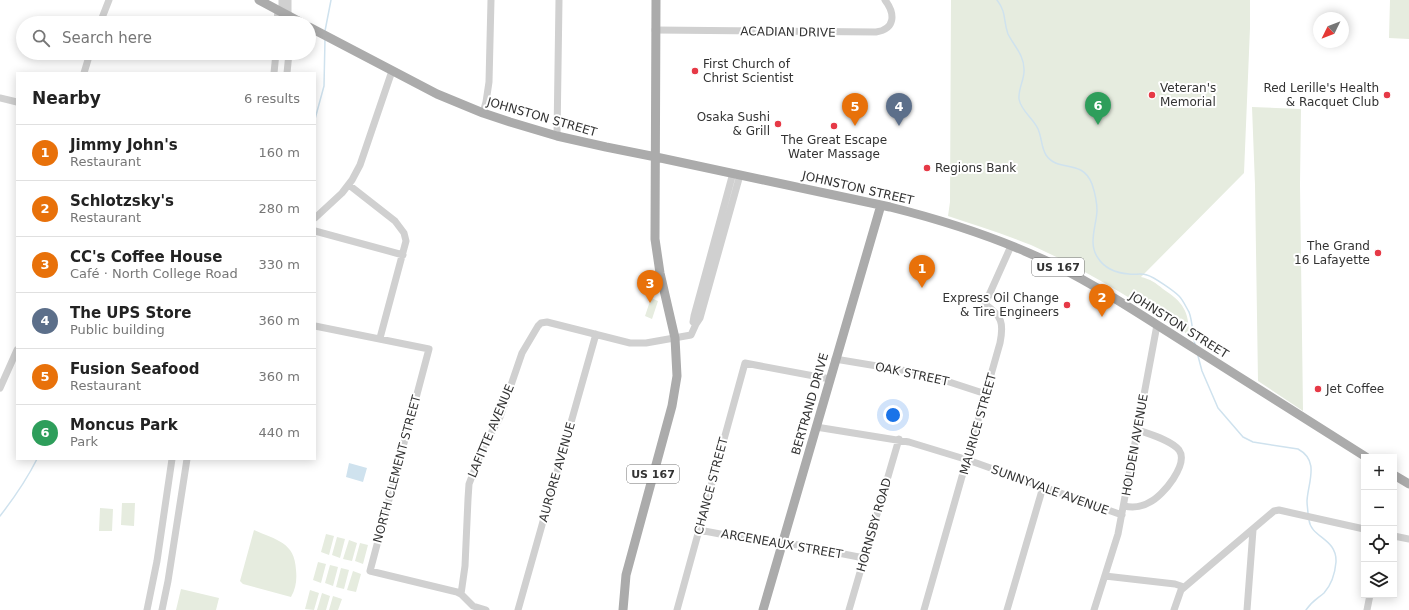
<!DOCTYPE html>
<html lang="en">
<head>
<meta charset="utf-8">
<style>
  body { margin:0; font-family:"DejaVu Sans",sans-serif; background:#f6f6f6; color:#222 }
  .controls { position:absolute; right:12px; bottom:12px; display:grid; overflow:hidden; border-radius:0px; box-shadow:0 2px 10px #0003 }
  .controls button { width:36px; height:36px; display:grid; place-items:center; padding:0; border:0; border-bottom:1px solid #e0e0e0; background:#fff; color:#222; font:20px sans-serif }
  .compass { position:absolute; left:1313px; top:12px; width:36px; height:36px; border-radius:50%; background:#fff; box-shadow:0 2px 10px #0003; rotate:227deg }
  .you { position:absolute; left:893px; top:415px; width:14px; height:14px; margin:-10px; border:3px solid #fff; border-radius:50%; background:#1a73e8; box-shadow:0 0 0 6px #1a73e833 }
  .badge { display:grid; place-items:center; width:26px; height:26px; border-radius:50%; background:#2563eb; color:#fff; font-size:13px; font-weight:700 }
  .pin { position:absolute; translate:-50% -33px; filter:drop-shadow(0 1px 2px #0008) }
  .pin::after { content:''; position:absolute; top:21px; width:14px; height:12px; background:inherit; clip-path:polygon(0 0,100% 0,50% 100%) }
  .list { margin:0; padding:0; list-style:none }
  h2 { display:flex; justify-content:space-between; align-items:center; height:52px; margin:0; padding:0 16px; font-size:17px }
  h2 small { font-size:13px; font-weight:400; color:#767676 }
  .list li { display:grid; grid-template-columns:26px 1fr auto; gap:12px; align-items:center; box-sizing:border-box; height:56px; padding:0 16px; border-top:1px solid #e0e0e0 }
  .list b { display:block; font-size:15px; white-space:nowrap }
  .list p { margin:0; font-size:13px; white-space:nowrap; color:#767676 }
  .list em { font-size:13px; font-style:normal; color:#767676 }
  .icon { flex:none; width:22px; height:22px; fill:none; stroke:currentColor; stroke-width:2; stroke-linecap:round; stroke-linejoin:round }
  .map { position:relative; flex:none; width:1409px; height:610px; overflow:hidden }
  .search { position:absolute; background:#fff; box-shadow:0 2px 10px #0003; left:16px; top:16px; width:300px; height:44px; display:flex; align-items:center; gap:10px; box-sizing:border-box; padding:0 14px; border-radius:22px; color:#767676; font-size:15px }
  .panel { position:absolute; background:#fff; box-shadow:0 2px 10px #0003; left:16px; top:72px; width:300px; height:388px; border-radius:0px }
  .map>svg:first-child { display:block }
  .green { fill:#e6ecdf }
  .water { fill:#cfe2ee }
  .lines { fill:none; stroke-linecap:round; stroke-linejoin:round }
  .stream { stroke:#cfe2ee; stroke-width:1.5 }
  .minor { stroke:#d0d0d0; stroke-width:7 }
  .major { stroke:#ababab; stroke-width:9 }
  .poi-dot { fill:#e63946; stroke:#fff; stroke-width:1.5 }
  .labels { text-anchor:middle; stroke-width:4; stroke-linejoin:round; paint-order:stroke }
  .shield { fill:#fff; stroke:#707070; stroke-width:1 }
  .shield-label { font-size:11px; font-weight:bold; fill:#333 }
  .street-label { font-size:12px; fill:#333; stroke:#fff }
  .poi-label { font-size:12px; fill:#333; stroke:#fff; text-anchor:start }
</style>
</head>
<body>
<div class="map">
<svg width="1409" height="610" viewBox="0 0 1409 610">
  <rect width="100%" height="100%" fill="#fff"/>
  <path class="green" d="M951 0H1250V28L1244 173 1141 277C1150 279 1156 283 1163 289 1183 302 1189 311 1189 335 1138 303 1087 270 1031 245 1004 234 975 225 948 216L950 202Z
    M1390 0H1409V39L1389 38Z
    M1252 107 1301 109 1300 184 1303 411 1258 381 1255 185Z
    M651 298 658 301 652 319 645 316Z
    M122 503H135L134 526 121 525Z
    M100 508 113 509 112 531H99Z
    M254 530C276 540 295 542 296 570 297 580 296 588 291 597L243 584 240 581Z
    M326 534 334 536 329 555 321 552Z
    M337 537 345 539 340 558 332 555Z
    M349 540 357 543 352 561 343 559Z
    M360 543 368 545 363 564 355 561Z
    M318 562 326 564 321 583 313 580Z
    M330 565 338 567 333 586 325 583Z
    M341 568 349 570 344 589 336 587Z
    M353 571 361 574 356 592 347 590Z
    M181 589 219 598 216 610H176Z
    M310 590 319 593 314 610 305 609Z
    M322 593 330 596 326 610H317Z
    M333 596 342 599 338 610H329Z"/>
  <path class="water" d="M349 463 367 468 363 482 346 477Z"/>
  <g class="lines">
    <path class="stream" d="M997 0C1007 13 1003 21 1008 34 1014 46 1024 55 1024 69 1025 79 1018 88 1019 99 1021 111 1033 118 1038 129 1042 138 1041 147 1046 155 1058 173 1082 158 1092 184 1095 193 1097 202 1097 211 1096 227 1088 244 1098 258 1105 269 1116 273 1129 274 1135 275 1141 273 1147 275 1154 277 1174 291 1179 296 1183 300 1186 307 1189 312 1193 322 1192 334 1195 344
      M325 31 331 0
      M315 119 324 86 325 39
      M315 131V139
      M1198 356 1202 371 1218 408 1243 437 1253 442 1298 449C1320 461 1308 482 1307 501 1307 506 1308 510 1308 514
      M0 516C14 498 27 479 37 459
      M1306 610C1312 601 1317 599 1324 593 1332 584 1335 574 1336 562 1337 538 1311 538 1309 520"/>
    <path class="minor" d="M282 0V12
      M288 0V23
      M100 23 109 0
      M277 23 278 10
      M655 30 876 32C896 29 895 13 885 0
      M84 73 90 53
      M274 73 276 53
      M287 73 289 53
      M0 98 17 102
      M483 113 486 102 489 82 491 0
      M557 136 559 0
      M349 185 395 221 404 233 406 241 380 338
      M315 218 342 193 352 180 360 165 392 71
      M315 231 403 255
      M696 324 700 318 740 175
      M315 326 429 349 370 571 457 592 461 594 473 606 486 610
      M835 359 919 373 937 378 986 394
      M0 388 17 350
      M816 427 909 442 968 460 1122 515
      M1124 506C1133 508 1142 507 1150 502 1163 496 1189 464 1179 450 1171 440 1149 434 1138 430
      M699 530 736 537 782 542 864 558
      M1394 536 1409 539
      M1105 576 1175 584 1184 587
      M461 594 465 566 468 499 469 484 483 448 500 417 522 353 538 326 541 323 547 322 630 343H646L691 335 696 324 693 322 694 316 733 173
      M147 610 157 561 172 459
      M162 610 168 581 187 459
      M518 610 596 334
      M677 610 745 363 830 379
      M849 610 899 439
      M924 610 1000 343C1004 323 1002 316 985 304L1011 246
      M1007 610 1043 487
      M1094 610 1118 534 1157 325
      M1174 610 1181 590 1274 511 1279 510 1364 529
      M1247 610 1253 530
      M1367 610 1370 595"/>
    <path class="major" d="M259 0 302 23
      M309 27 437 94 483 113 510 122 557 136 606 147 656 157 890 207C946 221 1002 239 1055 265 1103 289 1149 320 1195 349 1252 385 1309 421 1366 457
      M1394 475 1409 484
      M623 610 626 575 672 406 677 376 675 338 660 273 655 239 656 0
      M763 610 881 205"/>
  </g>
  <g class="poi-dot">
    <circle cx="695" cy="71" r="4"/>
    <circle cx="1152" cy="95" r="4"/>
    <circle cx="1387" cy="95" r="4"/>
    <circle cx="778" cy="124" r="4"/>
    <circle cx="834" cy="126" r="4"/>
    <circle cx="927" cy="168" r="4"/>
    <circle cx="1378" cy="253" r="4"/>
    <circle cx="1067" cy="305" r="4"/>
    <circle cx="1318" cy="389" r="4"/>
  </g>
  <g class="labels">
    <g class="shield">
      <rect x="1032" y="258" width="52" height="18" rx="3"/>
      <rect x="627" y="465" width="52" height="18" rx="3"/>
    </g>
    <g class="shield-label">
      <text x="1058" y="271">US 167</text>
      <text x="653" y="478">US 167</text>
    </g>
    <g class="street-label">
      <text transform="translate(788 32) rotate(1)" y="4">ACADIAN DRIVE</text>
      <text transform="translate(542 117) rotate(16)" y="4">JOHNSTON STREET</text>
      <text transform="translate(858 188) rotate(13)" y="4">JOHNSTON STREET</text>
      <text transform="translate(1179 325) rotate(32)" y="4">JOHNSTON STREET</text>
      <text transform="translate(912 374) rotate(12)" y="4">OAK STREET</text>
      <text transform="translate(810 404) rotate(-74)" y="4">BERTRAND DRIVE</text>
      <text transform="translate(978 424) rotate(-74)" y="4">MAURICE STREET</text>
      <text transform="translate(491 431) rotate(-67)" y="4">LAFITTE AVENUE</text>
      <text transform="translate(1135 445) rotate(-80)" y="4">HOLDEN AVENUE</text>
      <text transform="translate(397 469) rotate(-75)" y="4">NORTH CLEMENT STREET</text>
      <text transform="translate(557 472) rotate(-74)" y="4">AURORE AVENUE</text>
      <text transform="translate(711 486) rotate(-75)" y="4">CHANCE STREET</text>
      <text transform="translate(1050 490) rotate(20)" y="4">SUNNYVALE AVENUE</text>
      <text transform="translate(874 525) rotate(-74)" y="4">HORNSBY ROAD</text>
      <text transform="translate(782 544) rotate(10)" y="4">ARCENEAUX STREET</text>
    </g>
    <g class="poi-label">
      <text x="703" y="68">First Church of<tspan x="703" dy="14">Christ Scientist</tspan></text>
      <text x="1160" y="92">Veteran's<tspan x="1160" dy="14">Memorial</tspan></text>
      <text x="1379" y="92" text-anchor="end">Red Lerille's Health<tspan x="1379" dy="14">&amp; Racquet Club</tspan></text>
      <text x="770" y="121" text-anchor="end">Osaka Sushi<tspan x="770" dy="14">&amp; Grill</tspan></text>
      <text x="834" y="144" text-anchor="middle">The Great Escape<tspan x="834" dy="14">Water Massage</tspan></text>
      <text x="935" y="172">Regions Bank</text>
      <text x="1370" y="250" text-anchor="end">The Grand<tspan x="1370" dy="14">16 Lafayette</tspan></text>
      <text x="1059" y="302" text-anchor="end">Express Oil Change<tspan x="1059" dy="14">&amp; Tire Engineers</tspan></text>
      <text x="1326" y="393">Jet Coffee</text>
    </g>
  </g>
</svg>
<div class="controls">
<button>+</button>
<button>−</button>
<button><svg class="icon" aria-label="locate" viewBox="0 0 24 24"><circle cx="12" cy="12" r="6"/><path d="M12 2v4M12 18v4M2 12h4M18 12h4"/></svg></button>
<button><svg class="icon" aria-label="layers" viewBox="0 0 24 24"><path d="M12 4l9 5-9 5-9-5zM3 14l9 5 9-5"/></svg></button>
</div>
<svg class="compass" viewBox="-18 -18 36 36"><path d="M0-13l5 13h-10z" fill="#e53935"/><path d="M0 13l5-13h-10z" fill="#767676"/></svg>
<div class="you"></div>
<div class="pin badge" style="left:922px;top:288px;background:#e8710a">1</div>
<div class="pin badge" style="left:1102px;top:317px;background:#e8710a">2</div>
<div class="pin badge" style="left:650px;top:303px;background:#e8710a">3</div>
<div class="pin badge" style="left:899px;top:126px;background:#5c6f8a">4</div>
<div class="pin badge" style="left:855px;top:126px;background:#e8710a">5</div>
<div class="pin badge" style="left:1098px;top:125px;background:#2e9e5b">6</div>
<div class="search"><svg class="icon" aria-label="search" viewBox="0 0 24 24"><circle cx="10" cy="10" r="6"/><path d="M15 15l6 6"/></svg>Search here</div>
<section class="panel">
<h2>Nearby<small>6 results</small></h2>
<ul class="list">
<li><span class="badge" style="background:#e8710a">1</span><div><b>Jimmy John's</b><p>Restaurant</p></div><em>160 m</em></li>
<li><span class="badge" style="background:#e8710a">2</span><div><b>Schlotzsky's</b><p>Restaurant</p></div><em>280 m</em></li>
<li><span class="badge" style="background:#e8710a">3</span><div><b>CC's Coffee House</b><p>Café · North College Road</p></div><em>330 m</em></li>
<li><span class="badge" style="background:#5c6f8a">4</span><div><b>The UPS Store</b><p>Public building</p></div><em>360 m</em></li>
<li><span class="badge" style="background:#e8710a">5</span><div><b>Fusion Seafood</b><p>Restaurant</p></div><em>360 m</em></li>
<li><span class="badge" style="background:#2e9e5b">6</span><div><b>Moncus Park</b><p>Park</p></div><em>440 m</em></li>
</ul>
</section>
</div>
</body>
</html>
